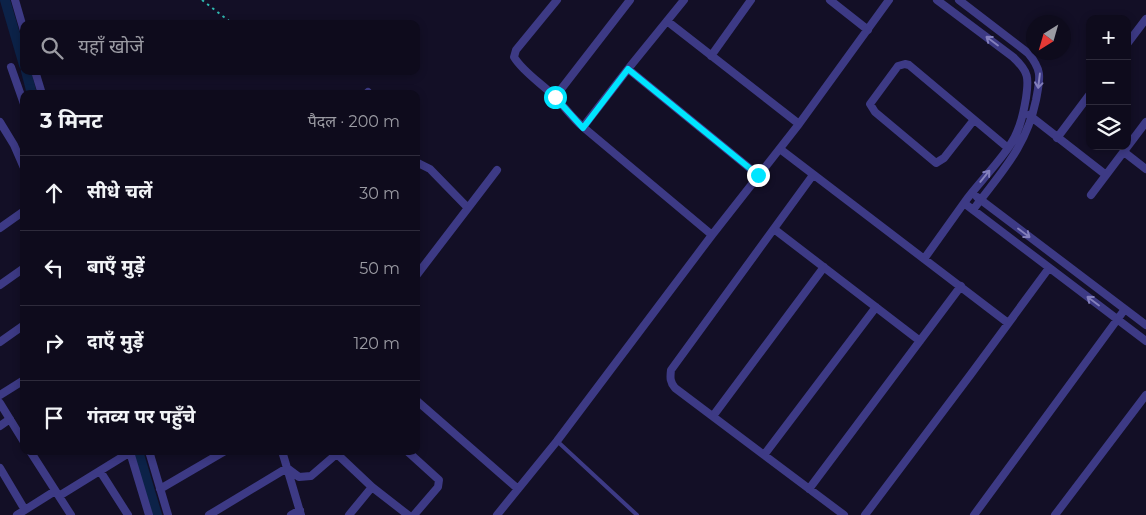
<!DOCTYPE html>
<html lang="hi">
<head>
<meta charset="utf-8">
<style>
  body { margin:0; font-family:Montserrat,"Noto Sans Devanagari",sans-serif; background:#1c1929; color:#f1f3f6 }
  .controls { position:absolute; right:15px; top:15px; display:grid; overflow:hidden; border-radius:10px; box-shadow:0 2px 8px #0003 }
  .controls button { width:45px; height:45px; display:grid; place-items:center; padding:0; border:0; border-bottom:1px solid #2e2b3b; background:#0e0b1c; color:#f1f3f6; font:25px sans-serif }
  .compass { position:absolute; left:1026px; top:15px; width:45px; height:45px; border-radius:50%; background:#0e0b1c; box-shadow:0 2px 8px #0003; rotate:217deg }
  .stop { position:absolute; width:15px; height:15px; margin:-11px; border:4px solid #00e5ff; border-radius:50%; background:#fff }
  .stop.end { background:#00e5ff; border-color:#fff; box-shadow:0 1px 5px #0008 }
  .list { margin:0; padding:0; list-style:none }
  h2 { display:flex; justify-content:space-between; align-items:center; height:65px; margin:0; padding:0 20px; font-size:21px }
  h2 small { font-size:16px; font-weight:400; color:#9b9ba3 }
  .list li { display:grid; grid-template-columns:32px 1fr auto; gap:15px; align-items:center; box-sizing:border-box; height:75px; padding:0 20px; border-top:1px solid #2e2b3b }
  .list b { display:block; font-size:19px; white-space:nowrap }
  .list em { font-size:16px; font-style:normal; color:#9b9ba3 }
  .icon { flex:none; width:28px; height:28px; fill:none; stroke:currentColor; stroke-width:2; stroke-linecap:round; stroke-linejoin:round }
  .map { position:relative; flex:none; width:1146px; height:515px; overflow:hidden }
  .search { position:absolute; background:#0e0b1c; box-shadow:0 2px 8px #0003; left:20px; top:20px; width:400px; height:55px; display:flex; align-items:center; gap:12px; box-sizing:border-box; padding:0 18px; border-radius:10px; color:#9b9ba3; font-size:19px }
  .panel { position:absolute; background:#0e0b1c; box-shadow:0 2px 8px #0003; left:20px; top:90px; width:400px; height:365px; border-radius:10px }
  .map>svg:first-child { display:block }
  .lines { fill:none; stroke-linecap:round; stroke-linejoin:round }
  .canal { stroke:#0c2248; stroke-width:10 }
  .path { stroke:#2fb8b0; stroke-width:2; stroke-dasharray:2.5 4; stroke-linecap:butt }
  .service { stroke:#3d3a85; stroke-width:4 }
  .minor { stroke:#3d3a85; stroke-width:8 }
  .oneway { stroke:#837fbc }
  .route { stroke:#00e5ff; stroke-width:6 }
</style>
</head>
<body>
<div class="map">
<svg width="1146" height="515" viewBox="0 0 1146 515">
  <rect width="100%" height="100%" fill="#130f26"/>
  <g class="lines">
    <path class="canal" d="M5 0 24 65
      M26 71 32 94
      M138 451 157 515"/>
    <path class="path" d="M202 0 233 24"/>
    <path class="service" d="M557 441 637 515"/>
    <path class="minor" d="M15 0 24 31
      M557 0 516 50 514 57C523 72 541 83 554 96 564 106 572 118 583 127
      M684 0 628 69 583 127 712 235
      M830 0 868 30
      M937 0 1013 57C1029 72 1029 78 1026 98 1024 110 1022 121 1017 132 1009 153 978 183 964 203L1146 341
      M959 0 1028 53C1043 71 1040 78 1036 100 1026 148 1001 172 973 210
      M667 21 799 124
      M1127 44 1146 19
      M711 56 751 0
      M11 67 24 104
      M628 69 758 175
      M35 71 42 94
      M366 94 368 92
      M555 97 630 0
      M1029 115 1106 175
      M973 121 944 158 936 163 875 112 870 104 898 66 905 64 909 65 1008 148
      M0 122 14 145 24 168
      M1057 138 1090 94
      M780 149 1008 323
      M1124 152 1146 169
      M416 162 430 169 468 208 416 276
      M813 175 671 370C670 378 670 382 675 388L844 515
      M1091 195 1146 122
      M977 197 1146 325
      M468 208 497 170
      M0 228 24 211
      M774 229 920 341
      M924 259 964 203
      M0 285 24 268
      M0 342 24 325
      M0 395 24 380
      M416 400 518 489
      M0 403 24 442
      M713 416 824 267
      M0 426 10 419
      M30 451 71 515
      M149 451 168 515
      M282 451 301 515
      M407 451 439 480 438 487 414 515
      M130 452 149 515
      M337 454 372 487 408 515
      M764 455 876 307
      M0 468 25 510
      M100 471 128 515
      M160 489 225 451
      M809 489 961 286
      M59 496 132 451
      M17 515 55 491
      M209 515 287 468 299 477 311 476 340 451
      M291 515 300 510
      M349 515 372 487
      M497 515 557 441 712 235 799 124 889 0
      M865 515 971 374 1049 268
      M974 515 1125 309
      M1055 515 1146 395"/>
  </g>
  <defs><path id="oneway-shaft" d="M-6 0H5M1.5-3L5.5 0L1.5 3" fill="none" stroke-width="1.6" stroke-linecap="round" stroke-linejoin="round" transform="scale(1.25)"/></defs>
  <g class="oneway">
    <use href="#oneway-shaft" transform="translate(992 41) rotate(-143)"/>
    <use href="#oneway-shaft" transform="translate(1039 81) rotate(97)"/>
    <use href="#oneway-shaft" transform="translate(985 176) rotate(-51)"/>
    <use href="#oneway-shaft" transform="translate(1024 233) rotate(37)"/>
    <use href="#oneway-shaft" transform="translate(1093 301) rotate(-143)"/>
  </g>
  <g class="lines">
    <path class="route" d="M555 97 583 128 628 69 758 175"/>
  </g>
</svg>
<div class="controls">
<button>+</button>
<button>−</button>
<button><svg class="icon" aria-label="layers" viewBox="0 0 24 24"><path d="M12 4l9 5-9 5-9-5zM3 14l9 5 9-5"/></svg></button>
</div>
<svg class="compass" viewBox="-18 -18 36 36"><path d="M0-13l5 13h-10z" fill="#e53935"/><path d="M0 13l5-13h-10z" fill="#9b9ba3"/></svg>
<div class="stop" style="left:555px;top:97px"></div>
<div class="stop end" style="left:758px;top:175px"></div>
<div class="search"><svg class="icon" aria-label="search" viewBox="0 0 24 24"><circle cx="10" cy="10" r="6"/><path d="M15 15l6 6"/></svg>यहाँ खोजें</div>
<section class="panel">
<h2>3 मिनट<small>पैदल · 200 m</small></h2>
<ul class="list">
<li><svg class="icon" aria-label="ahead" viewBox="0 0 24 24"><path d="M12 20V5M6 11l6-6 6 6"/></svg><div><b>सीधे चलें</b></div><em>30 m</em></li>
<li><svg class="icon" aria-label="left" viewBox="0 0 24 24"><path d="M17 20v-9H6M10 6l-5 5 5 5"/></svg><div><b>बाएँ मुड़ें</b></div><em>50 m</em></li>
<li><svg class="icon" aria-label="right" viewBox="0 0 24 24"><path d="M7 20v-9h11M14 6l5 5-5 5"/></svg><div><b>दाएँ मुड़ें</b></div><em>120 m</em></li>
<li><svg class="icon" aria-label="arrive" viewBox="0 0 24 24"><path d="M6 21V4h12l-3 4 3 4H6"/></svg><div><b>गंतव्य पर पहुँचे</b></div></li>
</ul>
</section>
</div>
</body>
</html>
